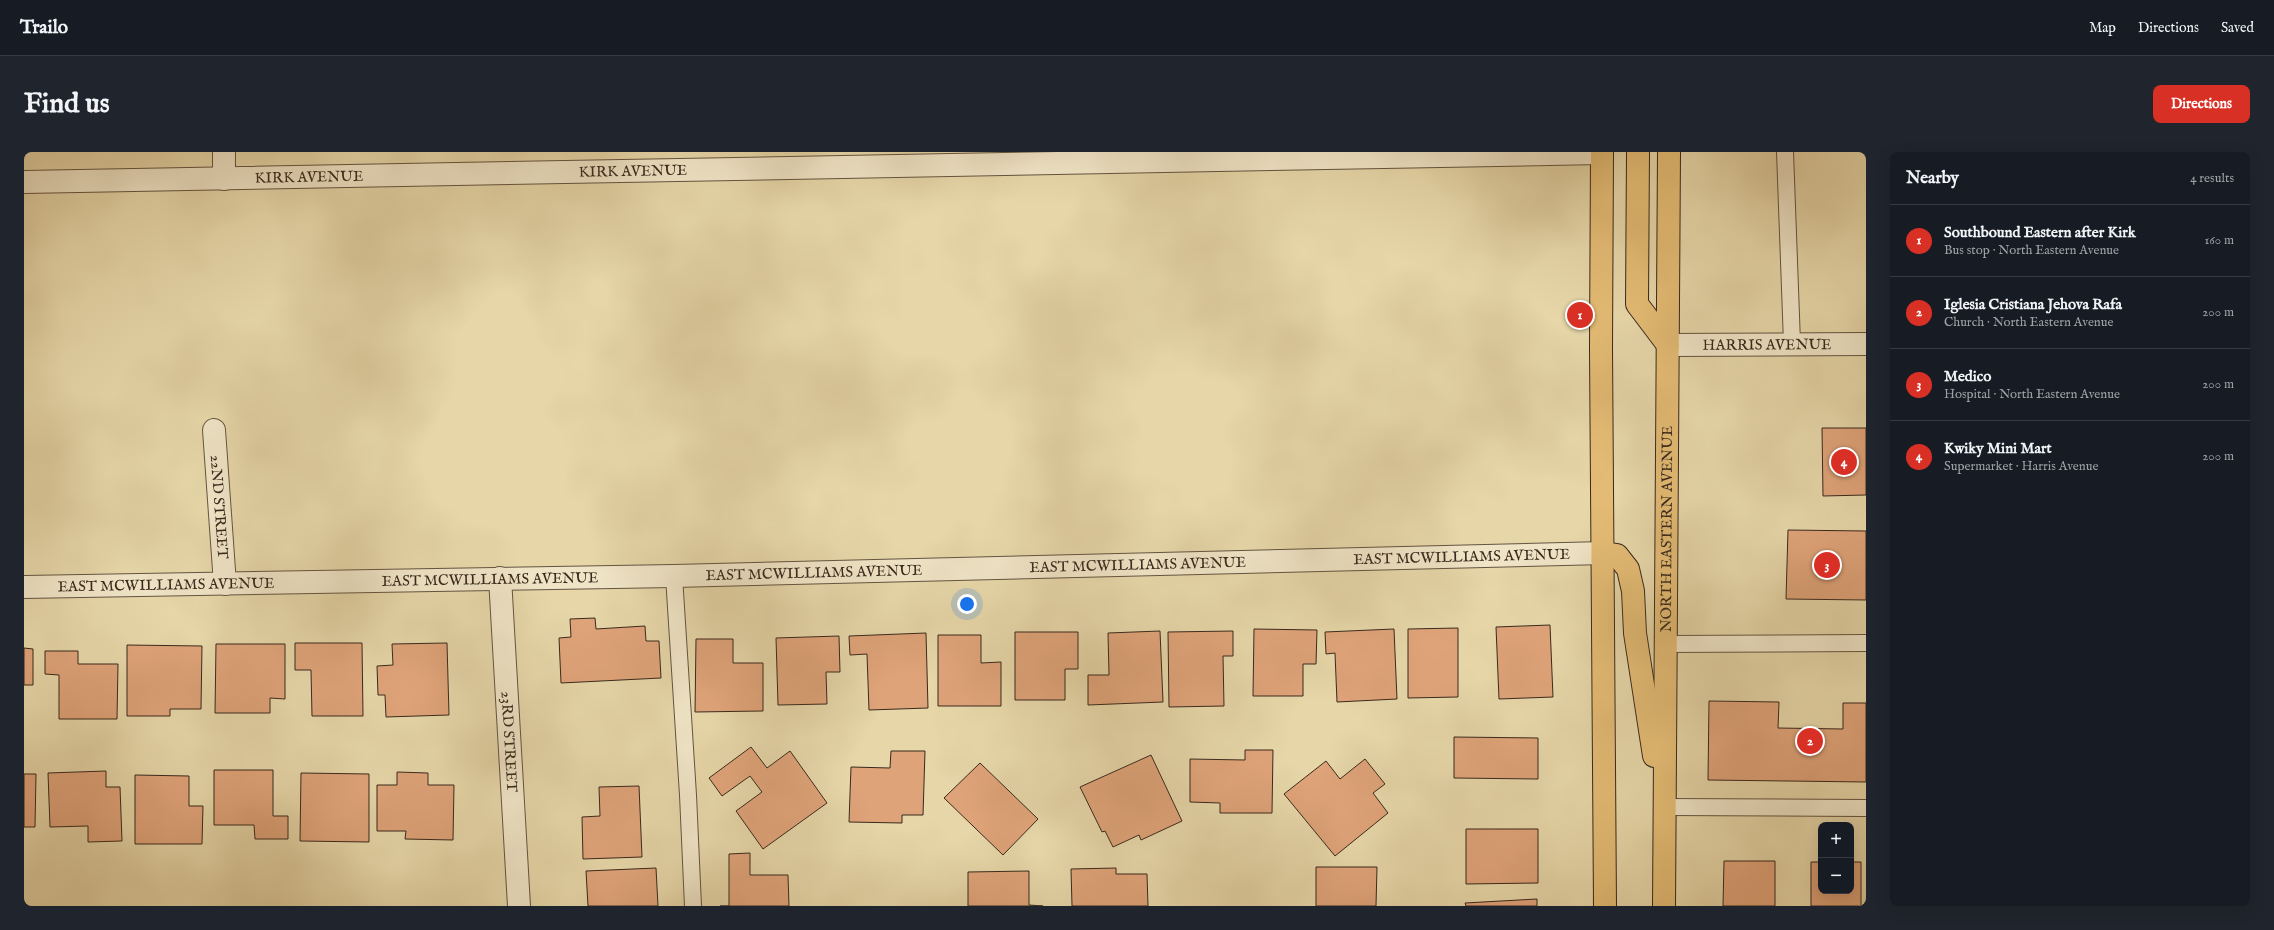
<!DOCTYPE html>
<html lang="en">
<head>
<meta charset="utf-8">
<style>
  body { margin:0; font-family:"IM FELL English",serif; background:#20242c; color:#f1f3f6 }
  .controls { position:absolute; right:12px; bottom:12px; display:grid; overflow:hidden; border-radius:8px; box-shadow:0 4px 16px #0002 }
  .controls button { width:36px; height:36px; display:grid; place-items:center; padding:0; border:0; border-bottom:1px solid #363941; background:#171b24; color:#f1f3f6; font:20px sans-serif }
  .you { position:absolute; left:943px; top:452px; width:14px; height:14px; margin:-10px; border:3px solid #fff; border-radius:50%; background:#1a73e8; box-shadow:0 0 0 6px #1a73e833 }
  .badge { display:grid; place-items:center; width:26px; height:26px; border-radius:50%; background:#d93025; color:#fff; font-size:13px; font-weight:700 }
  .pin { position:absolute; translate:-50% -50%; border:2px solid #fff; box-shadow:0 1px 4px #0006 }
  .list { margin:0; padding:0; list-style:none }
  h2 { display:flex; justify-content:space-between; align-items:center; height:52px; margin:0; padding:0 16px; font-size:17px }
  h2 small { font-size:13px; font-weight:400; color:#9ea1a6 }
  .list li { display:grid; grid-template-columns:26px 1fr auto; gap:12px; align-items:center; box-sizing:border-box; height:72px; padding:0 16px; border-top:1px solid #363941 }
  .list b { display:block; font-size:15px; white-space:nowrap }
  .list p { margin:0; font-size:13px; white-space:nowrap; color:#9ea1a6 }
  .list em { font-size:13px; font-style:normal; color:#9ea1a6 }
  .map { position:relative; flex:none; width:1842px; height:754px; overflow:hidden; border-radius:8px }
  header { display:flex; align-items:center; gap:24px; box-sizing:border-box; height:56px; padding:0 20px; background:#171b24; border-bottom:1px solid #363941 }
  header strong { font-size:19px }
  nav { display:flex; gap:22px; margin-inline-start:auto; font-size:14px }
  .intro { display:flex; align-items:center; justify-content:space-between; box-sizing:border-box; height:96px; padding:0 24px }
  h1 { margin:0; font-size:28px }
  .button { padding:10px 18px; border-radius:8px; background:#d93025; color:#fff; font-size:14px; font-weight:700 }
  main { display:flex; gap:24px; padding:0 24px }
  aside { flex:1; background:#171b24; border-radius:8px; box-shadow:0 4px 16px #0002 }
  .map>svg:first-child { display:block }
  .building { fill:#dfa379; stroke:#39291d }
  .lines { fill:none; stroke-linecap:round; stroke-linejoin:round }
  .service-casing { stroke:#645440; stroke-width:18 }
  .minor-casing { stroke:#645440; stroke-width:24 }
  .primary-casing { stroke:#39291d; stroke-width:24 }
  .service { stroke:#efe4c6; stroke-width:16 }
  .minor { stroke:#efe4c6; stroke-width:22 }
  .primary { stroke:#e3bb74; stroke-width:22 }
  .labels { text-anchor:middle; stroke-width:3; stroke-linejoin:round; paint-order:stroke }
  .street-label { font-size:15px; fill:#39291d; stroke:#efe4c6 }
</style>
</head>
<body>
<header>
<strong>Trailo</strong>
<nav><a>Map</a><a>Directions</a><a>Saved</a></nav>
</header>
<div class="intro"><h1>Find us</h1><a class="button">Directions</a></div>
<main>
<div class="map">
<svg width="1842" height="754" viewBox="0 0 1842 754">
  <rect width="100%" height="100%" fill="#e6d6a8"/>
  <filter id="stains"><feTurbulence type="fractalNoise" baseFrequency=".005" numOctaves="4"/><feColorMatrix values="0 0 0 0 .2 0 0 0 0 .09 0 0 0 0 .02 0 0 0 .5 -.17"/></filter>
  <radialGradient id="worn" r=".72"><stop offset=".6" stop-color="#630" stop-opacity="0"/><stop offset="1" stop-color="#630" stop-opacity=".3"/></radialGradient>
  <path class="building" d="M1798 276H1842V343L1799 344Z
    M1764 378 1842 379V448L1762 447Z
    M571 466 572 477 621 474 622 489H635L637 526 537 531 535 486 547 485 546 467Z
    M1526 473 1529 545 1475 547 1472 475Z
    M1434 476V545L1384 546V477Z
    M1230 477 1293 478 1292 512H1279V544H1229Z
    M1370 477 1373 547 1313 550 1311 501 1302 502 1301 480Z
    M1136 479 1139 550 1064 553V523H1085L1084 481Z
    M1209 479V504H1199L1200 554 1145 555 1144 480Z
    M991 480H1054V517H1041V548H991Z
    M902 481 904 556 845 558 843 502 826 503 825 484Z
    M914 483H957V511L977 510V554H914Z
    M815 484 816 520H802L803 552 754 553 752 486Z
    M672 487H709V511H739V559L671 560Z
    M271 491H338L339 564H288L287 518H271Z
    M423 491 425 563 362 565 361 543H354L353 514 369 513 368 492Z
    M192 492H261V547L246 546V561H191Z
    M103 493 178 494 177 557H146V564H103Z
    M0 496 9 497V533H0Z
    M21 499H54V512H94L93 567H35V523L21 522Z
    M1685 549 1755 550 1754 576 1819 577V551H1842V630L1684 628Z
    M1430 585 1514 586V627L1430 626Z
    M727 595 743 616 766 599 803 651 739 697 712 659 738 640 726 624 698 644 685 626Z
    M1221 598H1249L1248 661H1196V651L1166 650V607L1221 608Z
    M867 599H901L899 663H878V671L825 670 827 615 866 616Z
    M1127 603 1158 669 1117 688 1115 683 1089 695 1081 679 1078 680 1056 635Z
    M1341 607 1361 632 1349 641 1364 661 1311 704 1260 642 1302 609 1316 627Z
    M956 611 1014 667 979 703 920 646Z
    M190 618H249V664H264V687H231L230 673H190Z
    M82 619V635H96L98 689 64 690V674L26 675 24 621Z
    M373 620 404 621V633H430L429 688 381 687 382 679H353V633H373Z
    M277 621 345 622V690L276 689Z
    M0 622H12L11 675H0Z
    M111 623 165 624V654H179L178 692H111Z
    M615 634 618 705 559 707 558 665 576 664 575 635Z
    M1442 677H1514V731L1442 732Z
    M726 701V723H764L765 754H696H705V702Z
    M1700 709H1751V754H1699Z
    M1787 710H1797V739H1827V710H1837V754H1787Z
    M1292 715H1353L1352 754H1292Z
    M632 716 634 754H564L562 719Z
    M1092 716V722H1123L1124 754H1048L1047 717Z
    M1005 719V753L1019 754H944V720Z
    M1513 747V754H1442L1441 751Z"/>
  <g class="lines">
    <defs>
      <path id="service" d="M1761 0 1768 191
        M650 424 664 643 669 754
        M1641 492 1842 491
        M1640 655 1842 656"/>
      <g id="minor">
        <path d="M200 27V0"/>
        <path id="s1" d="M0 30 1578 1"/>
        <path id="s2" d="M1644 193 1842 192"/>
        <path id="s3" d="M190 278 201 432"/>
        <path id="s4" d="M476 426 495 754"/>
        <path id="s5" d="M0 435 650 424 1580 401"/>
      </g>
      <g id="primary">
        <path d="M1578 0 1577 196 1581 754"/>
        <path d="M1614 0 1613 152 1644 193"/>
        <path d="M1580 401 1593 403 1604 417 1609 439 1611 481 1630 604"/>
        <path id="s6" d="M1640 754 1645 0"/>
      </g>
    </defs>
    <use href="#service" class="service-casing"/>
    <use href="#minor" class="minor-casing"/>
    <use href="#primary" class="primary-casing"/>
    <use href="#service" class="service"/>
    <use href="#minor" class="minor"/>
    <use href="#primary" class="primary"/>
  </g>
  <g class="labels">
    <g class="street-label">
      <text dy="5" stroke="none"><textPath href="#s1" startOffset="609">KIRK AVENUE</textPath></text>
      <text dy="5" stroke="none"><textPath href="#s1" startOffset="285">KIRK AVENUE</textPath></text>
      <text dy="5" stroke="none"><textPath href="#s2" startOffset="99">HARRIS AVENUE</textPath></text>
      <text dy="5" stroke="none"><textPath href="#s3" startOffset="77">22ND STREET</textPath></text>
      <text dy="5" stroke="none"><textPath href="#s6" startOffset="377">NORTH EASTERN AVENUE</textPath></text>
      <text dy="5" stroke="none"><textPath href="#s5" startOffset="1438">EAST MCWILLIAMS AVENUE</textPath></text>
      <text dy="5" stroke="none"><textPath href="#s5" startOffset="1114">EAST MCWILLIAMS AVENUE</textPath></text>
      <text dy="5" stroke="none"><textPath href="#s5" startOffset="790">EAST MCWILLIAMS AVENUE</textPath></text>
      <text dy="5" stroke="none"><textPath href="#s5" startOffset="466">EAST MCWILLIAMS AVENUE</textPath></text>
      <text dy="5" stroke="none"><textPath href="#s5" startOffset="142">EAST MCWILLIAMS AVENUE</textPath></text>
      <text dy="5" stroke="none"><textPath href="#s4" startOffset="164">23RD STREET</textPath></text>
    </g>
  </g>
  <rect width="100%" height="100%" filter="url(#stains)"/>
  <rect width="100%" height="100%" fill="url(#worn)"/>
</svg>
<div class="controls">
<button>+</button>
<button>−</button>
</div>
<div class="you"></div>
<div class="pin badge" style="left:1556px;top:163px">1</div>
<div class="pin badge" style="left:1786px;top:589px">2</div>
<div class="pin badge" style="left:1803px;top:413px">3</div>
<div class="pin badge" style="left:1820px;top:310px">4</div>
</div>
<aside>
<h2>Nearby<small>4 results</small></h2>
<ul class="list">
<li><span class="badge">1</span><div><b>Southbound Eastern after Kirk</b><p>Bus stop · North Eastern Avenue</p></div><em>160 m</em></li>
<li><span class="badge">2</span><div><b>Iglesia Cristiana Jehova Rafa</b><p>Church · North Eastern Avenue</p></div><em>200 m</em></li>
<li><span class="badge">3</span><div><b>Medico</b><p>Hospital · North Eastern Avenue</p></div><em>200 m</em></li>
<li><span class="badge">4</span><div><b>Kwiky Mini Mart</b><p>Supermarket · Harris Avenue</p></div><em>200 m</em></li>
</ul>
</aside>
</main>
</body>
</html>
